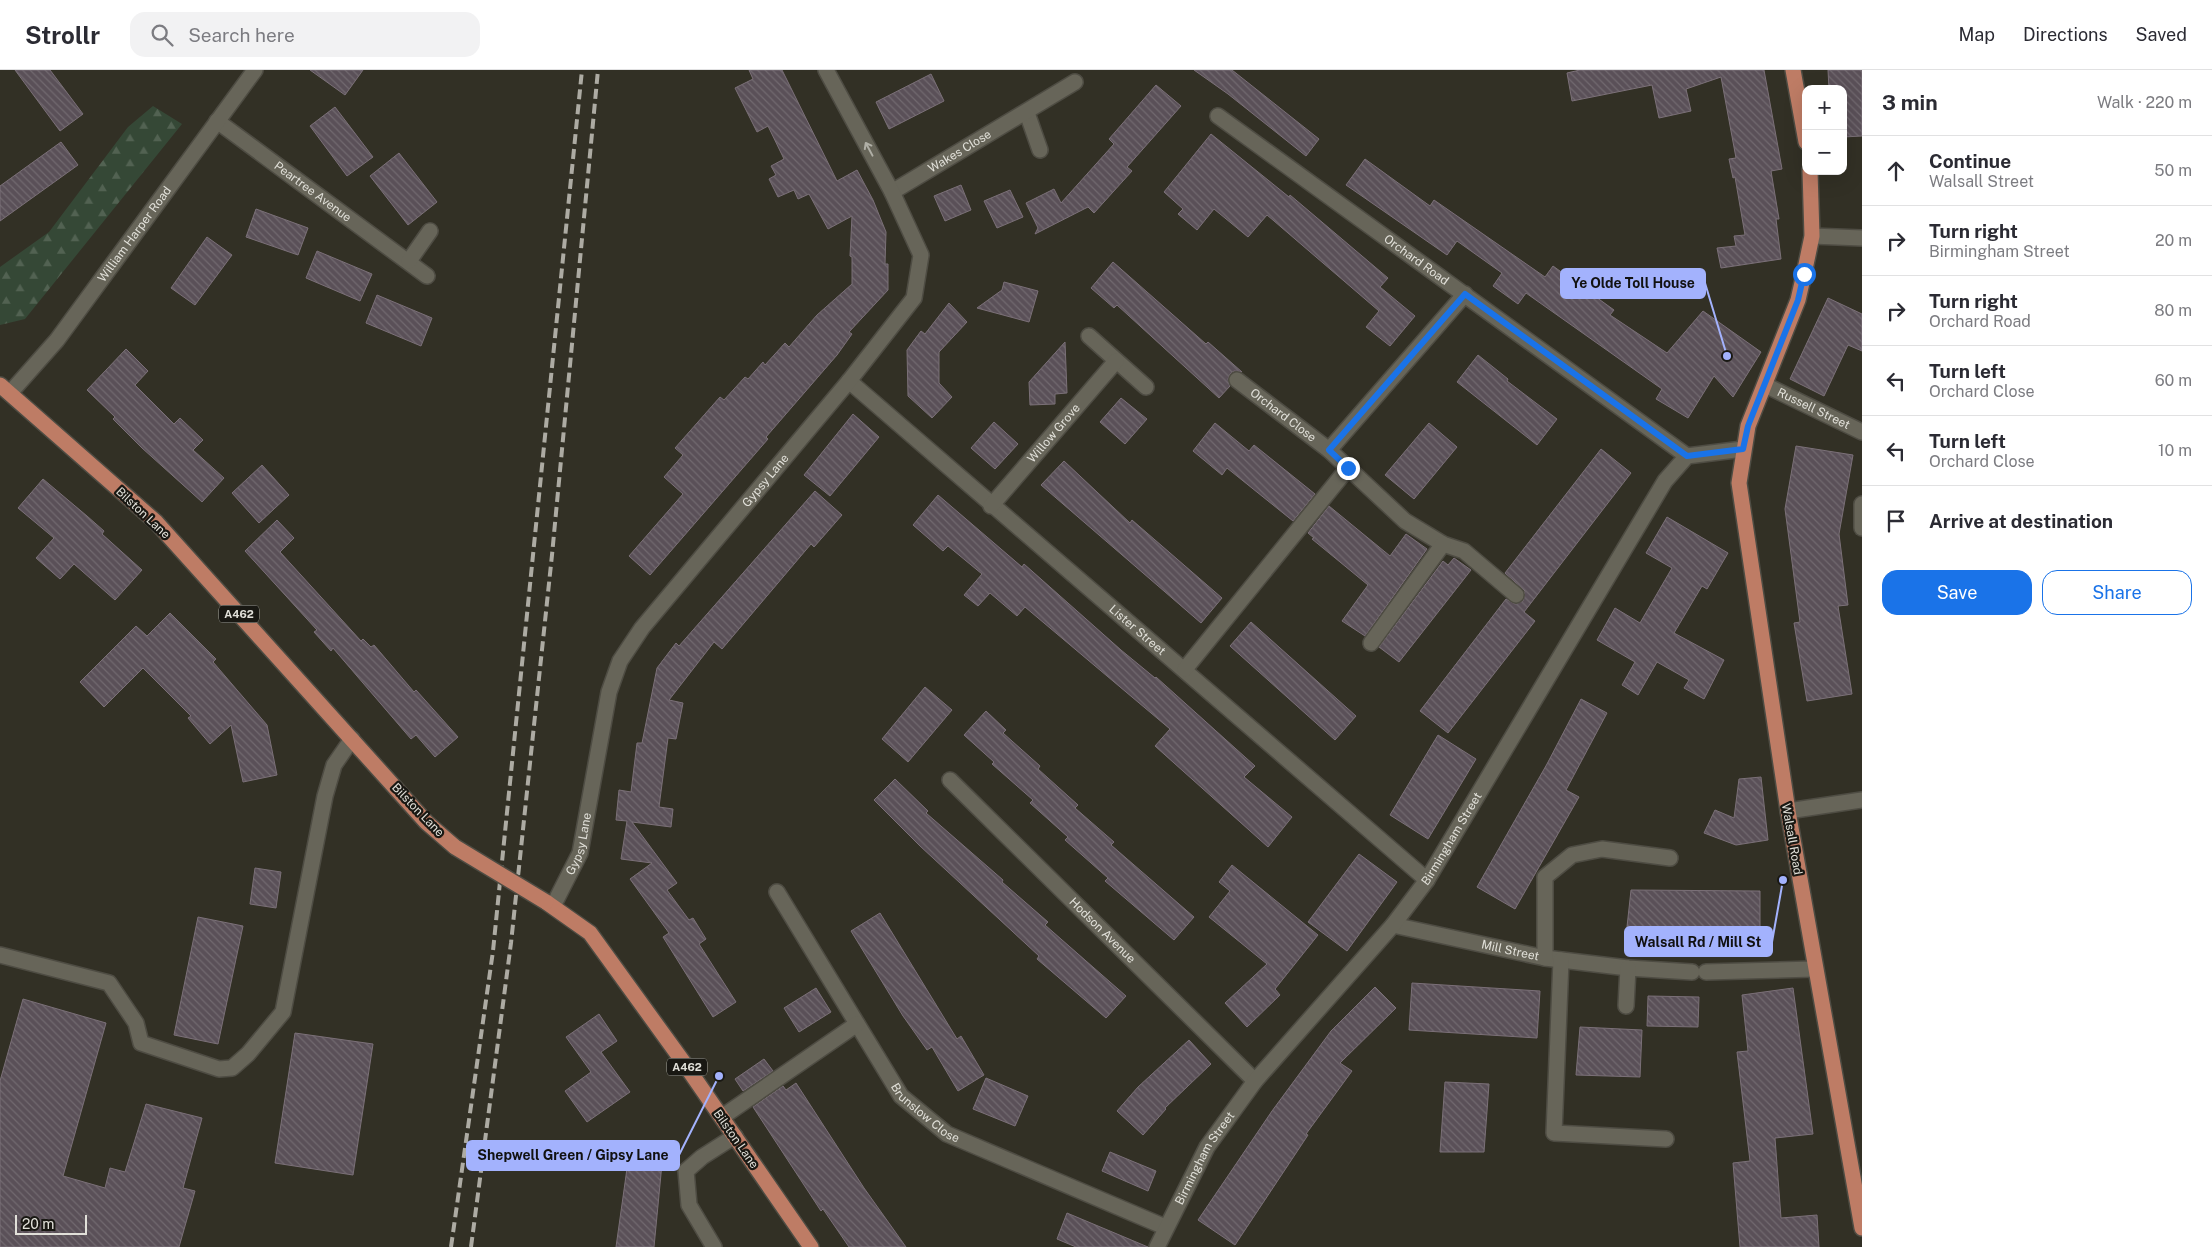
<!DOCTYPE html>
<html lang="en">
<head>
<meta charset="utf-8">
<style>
  body { margin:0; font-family:"Public Sans",sans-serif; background:#f2f2f3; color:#2b2b33 }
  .controls { position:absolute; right:15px; top:15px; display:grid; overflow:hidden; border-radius:10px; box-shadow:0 5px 20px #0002 }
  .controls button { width:45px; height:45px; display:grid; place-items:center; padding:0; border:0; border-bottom:1px solid #e1e1e2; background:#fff; color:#2b2b33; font:25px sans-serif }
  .scale { position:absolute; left:15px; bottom:12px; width:72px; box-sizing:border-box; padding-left:5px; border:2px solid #e1e0d9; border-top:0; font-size:14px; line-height:18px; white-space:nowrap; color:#e1e0d9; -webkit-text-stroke:4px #191813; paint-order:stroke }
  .stop { position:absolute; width:15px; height:15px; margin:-11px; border:4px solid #1a73e8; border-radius:50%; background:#fff }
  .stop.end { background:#1a73e8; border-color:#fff; box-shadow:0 1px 5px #0008 }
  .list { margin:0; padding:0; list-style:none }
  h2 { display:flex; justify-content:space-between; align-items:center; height:65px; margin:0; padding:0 20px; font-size:21px }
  h2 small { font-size:16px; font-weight:400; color:#7c7c81 }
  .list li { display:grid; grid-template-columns:32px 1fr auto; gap:15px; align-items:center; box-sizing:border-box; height:70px; padding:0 20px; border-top:1px solid #e1e1e2 }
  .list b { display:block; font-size:19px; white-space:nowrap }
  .list p { margin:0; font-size:16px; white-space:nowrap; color:#7c7c81 }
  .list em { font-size:16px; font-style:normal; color:#7c7c81 }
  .actions { display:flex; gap:10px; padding:15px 20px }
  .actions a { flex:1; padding:11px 0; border:1px solid #1a73e8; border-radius:15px; text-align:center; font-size:18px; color:#1a73e8 }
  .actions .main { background:#1a73e8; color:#fff }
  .icon { flex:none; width:28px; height:28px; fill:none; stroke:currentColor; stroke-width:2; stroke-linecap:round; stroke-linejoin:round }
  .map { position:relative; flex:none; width:1862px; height:1177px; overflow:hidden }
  header { display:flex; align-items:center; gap:30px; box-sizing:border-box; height:70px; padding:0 25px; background:#fff; border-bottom:1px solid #e1e1e2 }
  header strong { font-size:24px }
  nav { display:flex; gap:28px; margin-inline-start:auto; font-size:18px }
  .search { width:350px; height:45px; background:#f2f2f3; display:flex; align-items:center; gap:12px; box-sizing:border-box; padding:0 18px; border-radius:15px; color:#7c7c81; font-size:19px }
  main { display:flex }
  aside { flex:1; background:#fff }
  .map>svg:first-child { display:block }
  .forest { fill:url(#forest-firs) }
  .building { fill:url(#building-back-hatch); stroke:#7b7078 }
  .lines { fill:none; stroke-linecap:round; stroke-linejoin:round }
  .minor-casing { stroke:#4e4c43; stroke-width:18 }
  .major-casing { stroke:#4e4c43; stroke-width:18 }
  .minor { stroke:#676559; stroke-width:15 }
  .major { stroke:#be7c65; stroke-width:15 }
  .rail { stroke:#adaba3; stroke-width:4; stroke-dasharray:10 5; stroke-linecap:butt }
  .major-bridge-casing { stroke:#4e4c43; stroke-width:18; stroke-linecap:butt }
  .major-bridge { stroke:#be7c65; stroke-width:15 }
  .oneway { stroke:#b0afa6 }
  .route { stroke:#1a73e8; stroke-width:6 }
  .labels { text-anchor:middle; stroke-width:4.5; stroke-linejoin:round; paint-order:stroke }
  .shield { fill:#191813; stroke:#a5a49e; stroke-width:1 }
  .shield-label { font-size:11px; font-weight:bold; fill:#e1e0d9 }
  .street-label { font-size:12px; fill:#e1e0d9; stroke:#191813 }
  .leader { fill:none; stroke:#a3b2fd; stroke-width:2 }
  .callout-dot { fill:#a3b2fd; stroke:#191813; stroke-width:2 }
  .callout { fill:#a3b2fd; stroke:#a3b2fd; stroke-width:2 }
  .callout-label { font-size:14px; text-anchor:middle; font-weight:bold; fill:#111 }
</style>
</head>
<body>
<header>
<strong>Strollr</strong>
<div class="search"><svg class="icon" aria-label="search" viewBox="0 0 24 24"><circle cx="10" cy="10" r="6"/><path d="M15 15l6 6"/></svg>Search here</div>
<nav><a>Map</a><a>Directions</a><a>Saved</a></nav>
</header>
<main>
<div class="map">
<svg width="1862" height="1177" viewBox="0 0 1862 1177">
  <defs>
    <pattern id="forest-firs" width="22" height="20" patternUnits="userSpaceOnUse" patternTransform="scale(1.25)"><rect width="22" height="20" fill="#354836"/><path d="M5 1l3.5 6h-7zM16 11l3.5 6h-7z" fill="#526252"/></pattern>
    <pattern id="building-back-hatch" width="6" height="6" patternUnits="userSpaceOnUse" patternTransform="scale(1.25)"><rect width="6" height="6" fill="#5a5058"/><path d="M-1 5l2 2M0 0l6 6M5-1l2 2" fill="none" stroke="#71696f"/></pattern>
  </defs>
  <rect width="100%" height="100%" fill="#323025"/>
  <path class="forest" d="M153 36 182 54 25 249 0 255V197L49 162 128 57Z"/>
  <path class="building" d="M15 0H50L83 44 60 61Z
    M310 0H363L345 25Z
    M749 0H782L837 111 857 100 873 130 886 162 885 194H888V220L849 262 852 264 837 285 766 367 768 369 650 505 629 486 683 424 664 407 683 385 675 378 720 327 724 330 745 307 748 309 763 292 765 295 785 273 789 277 817 245 852 214V187L850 186 852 146 828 159 809 124 798 129 794 120 778 127 769 109 776 105 771 96 784 89 768 56 757 62 735 18 753 9Z
    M1194 0H1232L1319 69 1306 86 1228 24Z
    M1580 0H1764L1782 99 1771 101 1779 149H1776L1781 189 1721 198 1717 178 1736 176 1734 166 1745 165 1735 107 1733 108 1729 89 1736 88 1721 7 1686 19 1691 41 1659 48 1652 15 1572 31 1567 3Z
    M1828 0H1862V66L1843 67V19H1829Z
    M931 4 944 31 889 59 876 32Z
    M1156 15 1181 36 1127 97 1132 101 1094 143 1088 137 1035 164 1038 158 1026 133 1054 119 1061 133 1114 74 1109 69Z
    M335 37 373 87 347 106 310 56Z
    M1211 64 1289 127 1290 125 1388 208 1380 217 1415 246 1390 276 1366 257 1379 241 1267 145 1248 167 1214 139 1197 160 1178 144 1183 139 1164 122Z
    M61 72 78 95 0 151V116Z
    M399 83 437 132 408 155 370 106Z
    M1365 89 1430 136 1434 130 1545 207 1553 196 1614 240 1610 245 1667 283 1703 241 1761 282 1733 327 1714 306 1688 348 1656 329 1662 319 1526 223 1518 234 1493 216 1502 203 1457 171 1447 185 1346 115Z
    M961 115 971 140 945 151 934 126Z
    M1010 120 1023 147 997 158 984 131Z
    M256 139 308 158 298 185 246 167Z
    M207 167 232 185 195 235 171 218Z
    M317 181 372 204 360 231 306 208Z
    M1113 192 1206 274 1208 272 1242 302 1234 301 1230 304 1228 309 1230 316 1219 328 1117 235 1114 238 1091 218Z
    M1004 212 1038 221 1029 252 977 238 1002 220Z
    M377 225 432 248 421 276 366 253Z
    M1828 228 1862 244V281L1848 275 1824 326 1790 309Z
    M949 233 967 252 939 282V313L952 327 932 348 908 326 907 280 921 261 925 264Z
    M1065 272 1067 323 1055 324V334L1030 335 1029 312Z
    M126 279 148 301 135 315 174 354 180 348 203 370 193 380 224 408 202 432 142 378 113 349 115 347 87 320Z
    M1478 285 1508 309 1507 311 1557 349 1537 375 1457 312Z
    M1121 328 1147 349 1125 374 1100 352Z
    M853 344 879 367 830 426 804 405Z
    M994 352 1018 374 995 399 971 378Z
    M1215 353 1249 381 1254 375 1315 424 1293 451 1227 398 1222 405 1193 381Z
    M1429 353 1457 377 1414 429 1385 405Z
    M1796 376 1853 385 1839 464 1848 535 1838 536 1852 624 1807 631 1794 553 1800 552 1785 439Z
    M1601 379 1631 403 1524 542 1535 551 1448 663 1420 641 1506 529 1515 534 1523 531 1525 521 1505 503Z
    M1064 391 1130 453 1132 450 1222 528 1201 553 1041 415Z
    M262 395 289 425 259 453 232 423Z
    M43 409 87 446 104 461 102 464 142 500 115 530 74 494 60 509 36 488 54 468 18 438Z
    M815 421 842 445 814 477 811 474 722 579 714 572 669 630 683 633 676 669 668 668 659 737 673 739 671 757 632 752 677 813 667 820 689 850 693 848 706 869 699 874 736 932 713 947 663 867 669 863 630 809 652 793 621 789 627 751 616 750 619 720 631 722 637 673H642L657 598 676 573 679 576Z
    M938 425 1022 497 1024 494 1121 580 1155 608 1156 607 1255 696 1244 707 1292 747 1268 777 1155 676 1170 659 1025 537 1017 546 990 523 978 536 964 525 982 504 948 476 943 481 913 455Z
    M1329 436 1390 486 1406 464 1427 479 1365 566 1342 551 1368 515 1312 469 1314 468 1308 463Z
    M1667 447 1728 483 1707 519 1702 516 1674 563 1724 590 1704 629 1684 618 1689 610 1657 592 1638 625 1622 615 1635 592 1597 570 1615 538 1640 553 1672 498 1646 483Z
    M277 450 294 468 280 482 361 571 363 569 371 577 374 575 414 622 416 620 458 667 435 687 416 665 411 669 333 578 331 581 314 562 317 560 245 481Z
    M1454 488 1471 500 1399 592 1379 577 1443 491 1448 495Z
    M170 543 216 589 213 592 267 655 277 705 243 712 231 655 210 674 188 648 191 646 143 598 104 637 80 612 136 556 147 566Z
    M1251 552 1356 646 1335 670 1230 576Z
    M925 617 952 640 908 692 882 669Z
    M1581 629 1607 643 1566 720 1579 727 1515 839 1477 817 1547 694Z
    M986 641 1006 660 1003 663 1040 696 1038 699 1078 735 1075 738 1114 772 1111 775 1194 847 1174 870 1105 811 1108 808 1065 770 1068 767 1030 733 1033 730 992 694 994 692 964 665Z
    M1438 665 1476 689 1428 769 1390 745Z
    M1761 707 1768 770 1736 775 1704 763 1715 740 1734 748 1739 709Z
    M895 709 928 741 926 743 1003 810 1002 812 1048 852 1045 855 1126 926 1106 948 1037 889 1039 886 920 776 874 730Z
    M1359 784 1397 812 1347 881 1308 852Z
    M1232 795 1318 865 1275 919 1280 925 1247 957 1225 933 1267 894 1209 847 1230 821 1219 812Z
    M255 798 281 802 276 838 250 834Z
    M1631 820 1760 821V868L1626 866Z
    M880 843 957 969 961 966 984 1005 958 1021 932 977 927 980 903 946 851 861Z
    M198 847 243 856 218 974 174 965Z
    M1412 913 1540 921 1537 968 1409 960Z
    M1375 917 1396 938 1340 993 1352 1001 1306 1064 1308 1065 1235 1175 1198 1150 1272 1041 1331 961Z
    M816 918 831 942 799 962 784 938Z
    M1793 918 1813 1064 1775 1068 1781 1148 1817 1145 1819 1177H1740L1733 1093 1750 1091 1737 982 1748 981 1742 925Z
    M1648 926 1699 927 1698 957 1647 956Z
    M23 929 106 953 63 1106 105 1118 110 1098 125 1102 146 1034 202 1048 183 1118 195 1121 179 1177H0V1011Z
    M599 944 617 971 601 982 630 1022 587 1052 565 1021 591 1002 566 967Z
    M1580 957 1642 960 1640 1007 1576 1005Z
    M295 963 373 974 353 1105 275 1093Z
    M1189 970 1211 994 1165 1038 1166 1039 1143 1065 1117 1041 1138 1017Z
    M764 989 773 1001 743 1021 735 1009Z
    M986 1008 1028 1026 1015 1056 973 1039Z
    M1445 1012 1489 1014 1484 1082H1440Z
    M796 1013 864 1118 906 1177H849L823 1139 821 1141 753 1037 783 1016 786 1020Z
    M630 1077 663 1083 654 1177H616Z
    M1110 1082 1156 1101 1148 1121 1102 1101Z
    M1067 1143 1148 1177H1076L1057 1169Z"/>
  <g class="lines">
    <defs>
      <g id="minor">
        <path d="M1027 43 1040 80"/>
        <path id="s1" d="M1218 46 1687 386"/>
        <path id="s2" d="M217 51 427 206"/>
        <path id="s3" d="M892 122 1075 12"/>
        <path d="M1812 166 1862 168"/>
        <path d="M409 191 430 161"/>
        <path d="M1089 266 1146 317"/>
        <path id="s4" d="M1237 310 1329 380 1405 451 1443 474 1464 481 1516 525"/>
        <path id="s5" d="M849 311 1427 810"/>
        <path id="s6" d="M1765 315 1862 362"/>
        <path id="s7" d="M10 323 57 270 255 0"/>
        <path d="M1329 380 1465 224"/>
        <path d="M1862 434V458"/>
        <path id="s8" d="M991 436 1116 291"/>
        <path d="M1371 573 1443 474"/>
        <path d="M1185 599 1348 398"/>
        <path id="s9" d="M950 710 1255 1011"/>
        <path d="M1788 741 1862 730"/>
        <path id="s10" d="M777 822 901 1026 947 1064 1165 1157"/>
        <path id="s11" d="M553 836 580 783 609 622 620 591 642 558 849 311 914 228 921 185 892 122 826 0"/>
        <path id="s12" d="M1393 855 1545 888 1628 898 1692 902"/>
        <path d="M0 885 109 913 136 953 141 973 219 999 232 998 248 984 283 942 325 726 334 695 352 669"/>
        <path d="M1545 888V807L1572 785 1602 779 1670 788"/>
        <path d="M1561 890 1554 1063 1666 1069"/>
        <path d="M1706 902 1814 899"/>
        <path d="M1626 936 1628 898"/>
        <path d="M722 1047 857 954"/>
        <path d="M714 1177 689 1135 686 1101 702 1087 735 1066"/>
        <path id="s13" d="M1157 1177 1207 1077 1255 1011 1393 855 1427 810 1665 411 1687 386 1743 379"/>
      </g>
      <path id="major" d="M1793 0 1806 72
        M1810 101 1812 166 1804 204 1798 230 1748 356 1739 413 1788 741 1862 1158
        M0 315 156 452 426 752 455 777
        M546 832 590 863 684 993 811 1177"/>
    </defs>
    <use href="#minor" class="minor-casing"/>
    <use href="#major" class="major-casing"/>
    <use href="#minor" class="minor"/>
    <use href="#major" class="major"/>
    <path class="rail" d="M451 1177 493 881 582 0
      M471 1177 511 873 552 485 598 0"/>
    <defs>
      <path id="major-bridge" d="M455 777 546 832"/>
    </defs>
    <use href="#major-bridge" class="major-bridge-casing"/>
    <use href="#major-bridge" class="major-bridge"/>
  </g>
  <defs><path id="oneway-shaft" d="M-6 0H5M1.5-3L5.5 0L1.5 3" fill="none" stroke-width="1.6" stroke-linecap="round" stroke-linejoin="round" transform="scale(1.25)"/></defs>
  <use class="oneway" href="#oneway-shaft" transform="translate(869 79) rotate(-118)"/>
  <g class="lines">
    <path class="route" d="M1348 398 1329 380 1465 224 1687 386 1743 379 1748 356 1798 230 1804 204"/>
  </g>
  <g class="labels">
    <g class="shield">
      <rect x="219" y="535.5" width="40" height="17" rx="4"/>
      <rect x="667" y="988.5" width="40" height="17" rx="4"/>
    </g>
    <g class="shield-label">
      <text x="239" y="548">A462</text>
      <text x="687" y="1001">A462</text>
    </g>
    <g class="street-label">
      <text dy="4" stroke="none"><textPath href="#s3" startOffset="79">Wakes Close</textPath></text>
      <text dy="4" stroke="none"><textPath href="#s2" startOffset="119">Peartree Avenue</textPath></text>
      <text dy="4" stroke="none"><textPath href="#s7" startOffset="202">William Harper Road</textPath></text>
      <text dy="4" stroke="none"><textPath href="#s1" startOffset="245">Orchard Road</textPath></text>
      <text dy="4" stroke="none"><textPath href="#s6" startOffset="54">Russell Street</textPath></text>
      <text dy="4" stroke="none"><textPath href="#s4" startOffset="58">Orchard Close</textPath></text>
      <text dy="4" stroke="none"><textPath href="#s8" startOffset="96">Willow Grove</textPath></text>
      <text dy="4" stroke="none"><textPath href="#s11" startOffset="488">Gypsy Lane</textPath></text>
      <text transform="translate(143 443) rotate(43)" y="4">Bilston Lane</text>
      <text dy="4" stroke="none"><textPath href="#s5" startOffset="381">Lister Street</textPath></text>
      <text transform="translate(418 740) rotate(46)" y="4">Bilston Lane</text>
      <text dy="4" stroke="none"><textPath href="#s13" startOffset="506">Birmingham Street</textPath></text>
      <text transform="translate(1792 769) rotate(80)" y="4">Walsall Road</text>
      <text dy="4" stroke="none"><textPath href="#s11" startOffset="68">Gypsy Lane</textPath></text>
      <text dy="4" stroke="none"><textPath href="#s9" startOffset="214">Hodson Avenue</textPath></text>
      <text dy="4" stroke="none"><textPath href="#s12" startOffset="120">Mill Street</textPath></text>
      <text dy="4" stroke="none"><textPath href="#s10" startOffset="268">Brunslow Close</textPath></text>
      <text transform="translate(736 1069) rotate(55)" y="4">Bilston Lane</text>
      <text dy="4" stroke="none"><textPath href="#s13" startOffset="101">Birmingham Street</textPath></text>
    </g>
  </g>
  <path class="leader" d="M1727 286L1705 213M1783 810L1772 872M719 1006L679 1085"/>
  <g class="callout-dot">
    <circle cx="1727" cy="286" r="5"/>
    <circle cx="1783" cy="810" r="5"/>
    <circle cx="719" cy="1006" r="5"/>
  </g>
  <g class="callout">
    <rect x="1561" y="199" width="144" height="29" rx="5"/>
    <rect x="1625" y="857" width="147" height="29" rx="5"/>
    <rect x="467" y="1071" width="212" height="29" rx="5"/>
  </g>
  <g class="callout-label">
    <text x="1633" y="218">Ye Olde Toll House</text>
    <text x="1698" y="877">Walsall Rd / Mill St</text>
    <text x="573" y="1090">Shepwell Green / Gipsy Lane</text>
  </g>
</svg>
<div class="controls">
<button>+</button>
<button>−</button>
</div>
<div class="scale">20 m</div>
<div class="stop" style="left:1804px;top:204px"></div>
<div class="stop end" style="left:1348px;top:398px"></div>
</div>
<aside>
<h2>3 min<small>Walk · 220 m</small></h2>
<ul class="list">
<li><svg class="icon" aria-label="ahead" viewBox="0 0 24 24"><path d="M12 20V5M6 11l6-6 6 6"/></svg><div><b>Continue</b><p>Walsall Street</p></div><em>50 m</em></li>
<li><svg class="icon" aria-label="right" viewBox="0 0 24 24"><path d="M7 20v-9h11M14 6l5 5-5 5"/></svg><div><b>Turn right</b><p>Birmingham Street</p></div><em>20 m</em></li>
<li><svg class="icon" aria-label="right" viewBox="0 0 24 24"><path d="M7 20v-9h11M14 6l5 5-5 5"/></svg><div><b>Turn right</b><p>Orchard Road</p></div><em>80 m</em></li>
<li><svg class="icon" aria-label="left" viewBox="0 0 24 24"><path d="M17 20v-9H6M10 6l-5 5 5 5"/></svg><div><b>Turn left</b><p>Orchard Close</p></div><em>60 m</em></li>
<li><svg class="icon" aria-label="left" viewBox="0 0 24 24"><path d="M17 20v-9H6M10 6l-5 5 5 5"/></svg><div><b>Turn left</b><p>Orchard Close</p></div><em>10 m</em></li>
<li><svg class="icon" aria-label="arrive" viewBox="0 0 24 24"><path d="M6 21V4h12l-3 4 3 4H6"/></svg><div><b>Arrive at destination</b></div></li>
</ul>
<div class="actions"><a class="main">Save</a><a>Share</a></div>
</aside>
</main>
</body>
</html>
